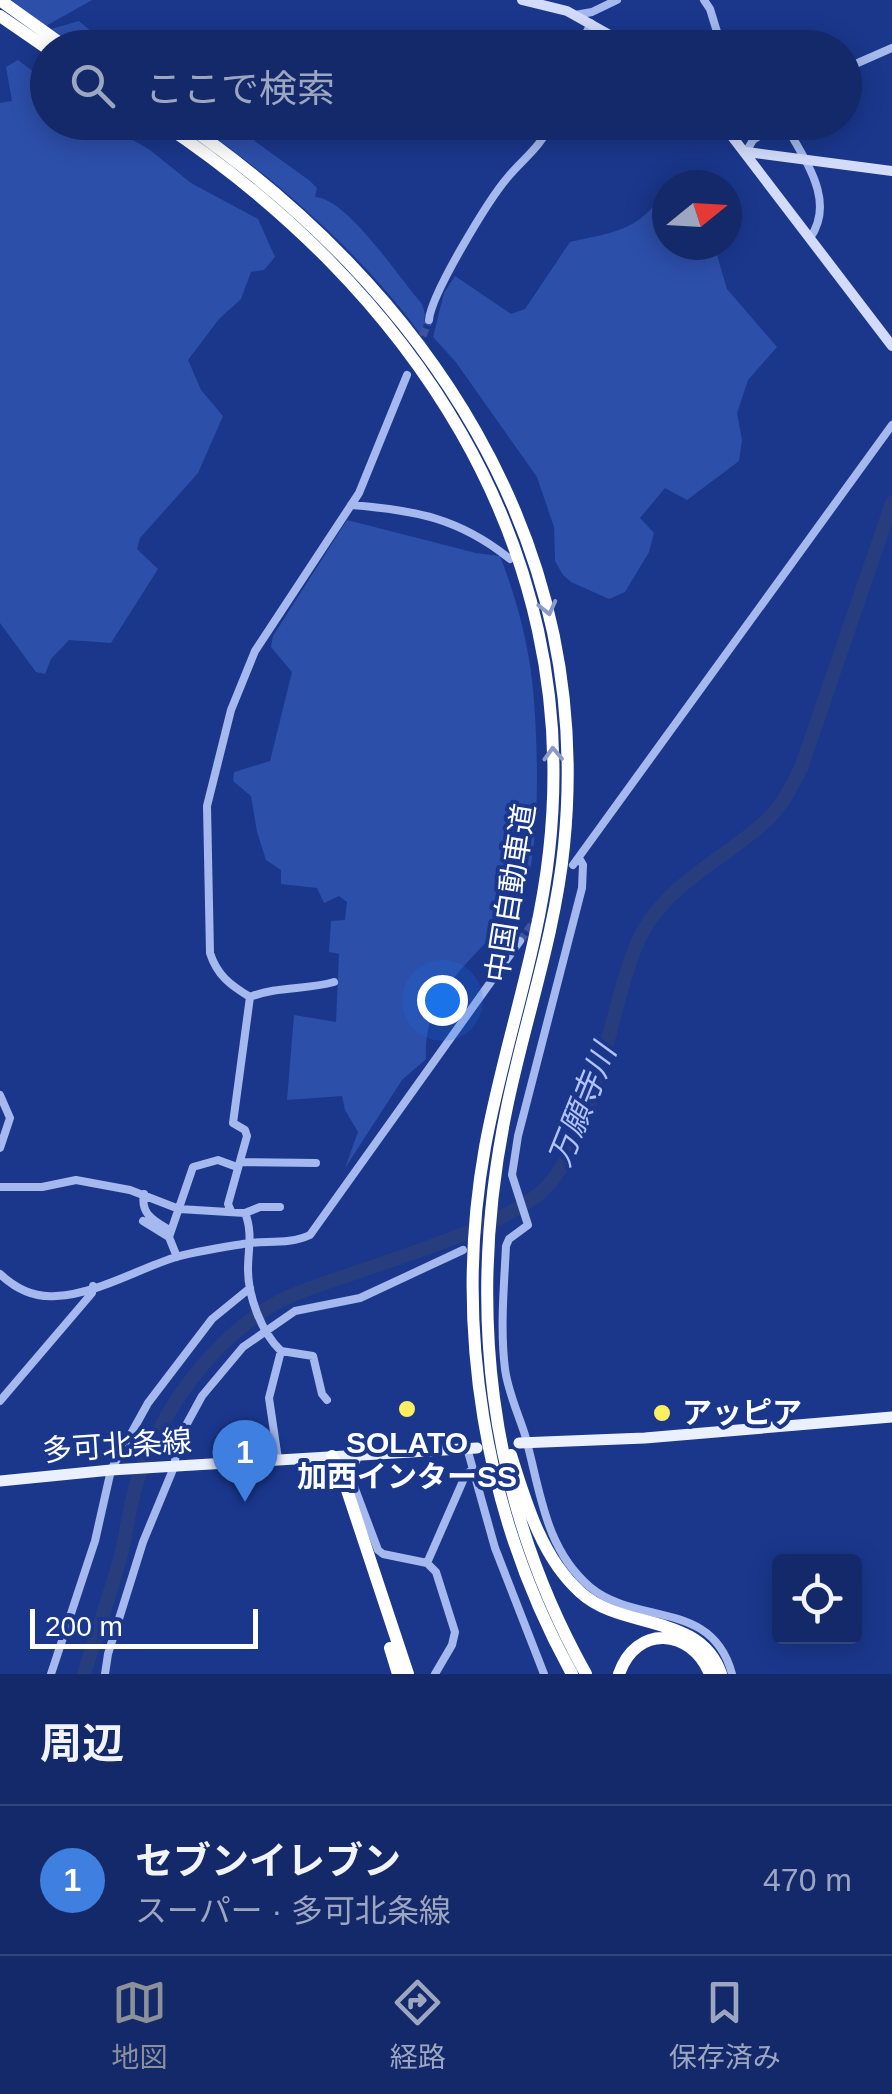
<!DOCTYPE html>
<html lang="ja">
<head>
<meta charset="utf-8">
<style>
  body { margin:0; font-family:Arial,"Noto Sans JP",sans-serif; background:#1d316f; color:#f1f3f6 }
  .controls { position:absolute; right:30px; bottom:30px; display:grid; overflow:hidden; border-radius:10px; box-shadow:0 5px 25px #0003 }
  .controls button { width:90px; height:90px; display:grid; place-items:center; padding:0; border:0; border-bottom:2px solid #33457d; background:#142969; color:#f1f3f6; font:50px sans-serif }
  .compass { position:absolute; left:652px; top:170px; width:90px; height:90px; border-radius:50%; background:#142969; box-shadow:0 5px 25px #0003; rotate:72deg }
  .scale { position:absolute; left:30px; bottom:25px; width:228px; box-sizing:border-box; padding-left:10px; border:5px solid #fff; border-top:0; font-size:28px; line-height:35px; white-space:nowrap; color:#fff; -webkit-text-stroke:8px #1a378c; paint-order:stroke }
  .you { position:absolute; left:442px; top:1000px; width:35px; height:35px; margin:-25px; border:8px solid #fff; border-radius:50%; background:#1a73e8; box-shadow:0 0 0 15px #1a73e833 }
  .badge { display:grid; place-items:center; width:65px; height:65px; border-radius:50%; background:#8c9099; color:#fff; font-size:32px; font-weight:700 }
  .pin { position:absolute; translate:-50% -82px; filter:drop-shadow(0 2px 5px #0008) }
  .pin::after { content:''; position:absolute; top:52px; width:35px; height:30px; background:inherit; clip-path:polygon(0 0,100% 0,50% 100%) }
  .list { margin:0; padding:0; list-style:none }
  h2 { display:flex; justify-content:space-between; align-items:center; height:130px; margin:0; padding:0 40px; font-size:42px }
  h2 small { font-size:32px; font-weight:400; color:#9da6c0 }
  .list li { display:grid; grid-template-columns:65px 1fr auto; gap:30px; align-items:center; box-sizing:border-box; height:150px; padding:0 40px; border-top:2px solid #33457d }
  .list b { display:block; font-size:38px; white-space:nowrap }
  .list p { margin:0; font-size:32px; white-space:nowrap; color:#9da6c0 }
  .list em { font-size:32px; font-style:normal; color:#9da6c0 }
  .icon { flex:none; width:55px; height:55px; fill:none; stroke:currentColor; stroke-width:2; stroke-linecap:round; stroke-linejoin:round }
  .map { position:relative; flex:none; width:892px; height:1674px; overflow:hidden }
  .search { position:absolute; background:#142969; box-shadow:0 5px 25px #0003; left:30px; right:30px; top:30px; height:110px; display:flex; align-items:center; gap:25px; box-sizing:border-box; padding:0 35px; border-radius:55px; color:#9da6c0; font-size:38px }
  .sheet { height:280px; background:#142969 }
  nav { display:flex; justify-content:space-around; align-items:center; box-sizing:border-box; height:140px; border-top:2px solid #33457d; background:#142969; font-size:28px; color:#9da6c0 }
  nav a { display:grid; justify-items:center; gap:5px }
  nav .on { color:#8c9099 }
  .map>svg:first-child { display:block }
  .green { fill:#2c4faa }
  .lines { fill:none; stroke-linecap:round; stroke-linejoin:round }
  .river { stroke:#273d7d; stroke-width:14 }
  .street-tunnel { stroke:#3c559d; stroke-width:8; stroke-dasharray:8 4; stroke-linecap:butt }
  .street { stroke:#a5b9ee; stroke-width:8 }
  .secondary { stroke:#d2dcfa; stroke-width:10 }
  .primary { stroke:#ebf0ff; stroke-width:11 }
  .highway { stroke:#fff; stroke-width:12 }
  .oneway { stroke:#8c9bc6 }
  .poi-dot { fill:#ffee61; stroke:#1a378c; stroke-width:4 }
  .labels { text-anchor:middle; stroke-width:8; stroke-linejoin:round; paint-order:stroke }
  .street-label { font-size:30px; fill:#fff; stroke:#1a378c }
  .poi-label { font-size:30px; font-weight:bold; fill:#fff; stroke:#1a378c; text-anchor:start }
  .water-label { font-size:32px; font-style:italic; fill:#b1c3f5; stroke:#1a378c }
</style>
</head>
<body>
<div class="map">
<svg width="892" height="1674" viewBox="0 0 892 1674">
  <rect width="100%" height="100%" fill="#1a378c"/>
  <path class="green" d="M11 0H92L46 26Z
    M79 21 108 46 110 47H78L51 29Z
    M18 60 47 82 48 122 104 123 150 150 191 183 258 219 275 257 264 270 251 272 241 299 219 319 188 360 201 390 223 416 198 473 140 538 137 549 158 569 111 643 69 640 51 659 45 674 36 672 0 623V103L12 101 6 67Z
    M195 123H241L256 142 310 181 317 188 315 197C347 198 399 278 422 304L425 314 422 336C360 252 279 182 195 123Z
    M667 189V245H714L727 289 777 347 748 380 737 413 742 440 739 461 687 500 665 488 640 518 654 533 649 552 625 592 609 599 571 582 563 575 555 561 554 527 537 477 455 361 433 337 444 293 455 276 511 314 525 309 570 242C618 231 637 232 667 189Z
    M347 520 476 553 500 556C513 590 523 623 529 659 538 706 545 870 517 907 480 957 422 988 426 1059L402 1080 345 1168 358 1132 345 1110 342 1096 287 1100 294 1015 336 1022 339 954 329 952 331 921 345 920 347 902 339 896 324 903 317 888 281 884V870L266 860 257 832 251 796 233 781 234 772 270 761 292 672 271 647 273 636Z"/>
  <g class="lines">
    <path class="river" d="M84 1674C96 1636 109 1597 120 1559 126 1537 128 1514 134 1492 154 1422 202 1352 263 1311 286 1295 319 1285 346 1276 401 1256 496 1229 540 1193 598 1143 608 1002 641 935 668 882 727 858 768 819 783 804 792 786 801 768L892 503"/>
    <path class="street-tunnel" d="M418 347 429 320
      M520 941 535 920"/>
    <path class="street" d="M704 0 710 9 722 48
      M575 15 592 12 617 0
      M579 48 591 23
      M844 69 892 48
      M784 122C803 158 837 200 810 238
      M746 152 753 140 781 122
      M429 320C431 294 489 199 508 177 523 159 543 145 551 122
      M351 505C415 510 459 518 510 559
      M579 858 583 865 582 888 518 1136 512 1175 528 1225 509 1239 506 1246C504 1287 500 1329 505 1369 508 1392 518 1413 525 1435 540 1488 544 1548 590 1587 637 1626 712 1599 732 1674
      M573 865 892 425
      M250 997C230 985 217 975 210 953L207 806 231 710 255 651 359 493 407 375
      M250 997C277 986 306 990 334 982
      M0 1095 10 1118 0 1148
      M240 1162 316 1163
      M0 1187H42L76 1180 130 1190 179 1209 245 1213C253 1232 248 1250 248 1269 248 1296 261 1332 281 1351L313 1356 322 1394 327 1400
      M144 1194C140 1215 155 1221 171 1231
      M231 1211 228 1204 247 1136 245 1130 233 1123 250 997
      M245 1213 260 1207H280
      M143 1221 169 1237
      M177 1257 169 1237 193 1167 218 1160 237 1167
      M0 1274C15 1288 34 1298 56 1296 96 1294 136 1270 173 1258 196 1251 225 1247 249 1243 270 1241 291 1244 310 1235L520 941
      M0 1401 92 1293 93 1286
      M467 1448 495 1548 544 1674
      M359 1454 351 1474 352 1481 378 1550 383 1554 427 1563 436 1572 455 1632 452 1645 435 1674
      M278 1459 269 1398 281 1351
      M427 1563 466 1474 472 1470
      M51 1674 95 1541 111 1470 148 1403 212 1319 250 1288
      M105 1674 108 1654 143 1542 174 1467 178 1440 202 1396 243 1347 295 1311 360 1298 463 1250"/>
    <path class="secondary" d="M522 0 567 11 633 48
      M721 122 892 346
      M747 152 892 171"/>
    <path class="primary" d="M519 1443 645 1438 892 1417
      M0 1481 111 1470 477 1448"/>
    <path class="highway" d="M0 0 67 48
      M0 16 48 49
      M160 122C409 287 584 542 549 852 538 952 503 1048 485 1147 453 1326 484 1515 572 1674
      M182 122C426 290 595 539 564 846 555 935 525 1020 507 1107 466 1304 487 1497 586 1674
      M511 1455C526 1503 542 1558 580 1592 622 1631 700 1612 721 1674
      M332 1456 342 1475 408 1674
      M390 1648 398 1674
      M619 1674C636 1624 691 1628 710 1674"/>
  </g>
  <defs><path id="oneway-chevron" d="M-2-3.5L2.5 0L-2 3.5" fill="none" stroke-width="1.6" stroke-linecap="round" stroke-linejoin="round" transform="scale(2.5)"/></defs>
  <g class="oneway">
    <use href="#oneway-chevron" transform="translate(548 608) rotate(76)"/>
    <use href="#oneway-chevron" transform="translate(553 754) rotate(-92)"/>
  </g>
  <g class="poi-dot">
    <circle cx="407" cy="1409" r="10"/>
    <circle cx="662" cy="1413" r="10"/>
  </g>
  <g class="labels">
    <g class="street-label">
      <text transform="translate(511 893) rotate(-81)" y="10">中国自動車道</text>
      <text transform="translate(117 1446) rotate(-4)" y="10">多可北条線</text>
    </g>
    <g class="poi-label">
      <text x="682" y="1423">アッピア</text>
      <text x="407" y="1453" text-anchor="middle">SOLATO<tspan x="407" dy="34">加西インターSS</tspan></text>
    </g>
    <g class="water-label">
      <text transform="translate(582 1105) rotate(-68)" y="11">万願寺川</text>
    </g>
  </g>
</svg>
<div class="controls">
<button><svg class="icon" aria-label="locate" viewBox="0 0 24 24"><circle cx="12" cy="12" r="6"/><path d="M12 2v4M12 18v4M2 12h4M18 12h4"/></svg></button>
</div>
<svg class="compass" viewBox="-18 -18 36 36"><path d="M0-13l5 13h-10z" fill="#e53935"/><path d="M0 13l5-13h-10z" fill="#9da6c0"/></svg>
<div class="scale">200 m</div>
<div class="you"></div>
<div class="pin badge" style="left:245px;top:1502px;background:#3f7fe0">1</div>
<div class="search"><svg class="icon" aria-label="search" viewBox="0 0 24 24"><circle cx="10" cy="10" r="6"/><path d="M15 15l6 6"/></svg>ここで検索</div>
</div>
<section class="sheet">
<h2>周辺<small></small></h2>
<ul class="list">
<li><span class="badge" style="background:#3f7fe0">1</span><div><b>セブンイレブン</b><p>スーパー · 多可北条線</p></div><em>470 m</em></li>
</ul>
</section>
<nav>
<a class="on"><svg class="icon" aria-label="map" viewBox="0 0 24 24"><path d="M3 6l6-2 6 2 6-2v14l-6 2-6-2-6 2zM9 4v14M15 6v14"/></svg>地図</a>
<a><svg class="icon" aria-label="directions" viewBox="0 0 24 24"><path d="M12 3l9 9-9 9-9-9zM9 14v-3h6M13 9l2 2-2 2"/></svg>経路</a>
<a><svg class="icon" aria-label="saved" viewBox="0 0 24 24"><path d="M7 4h10v16l-5-4-5 4z"/></svg>保存済み</a>
</nav>
</body>
</html>
